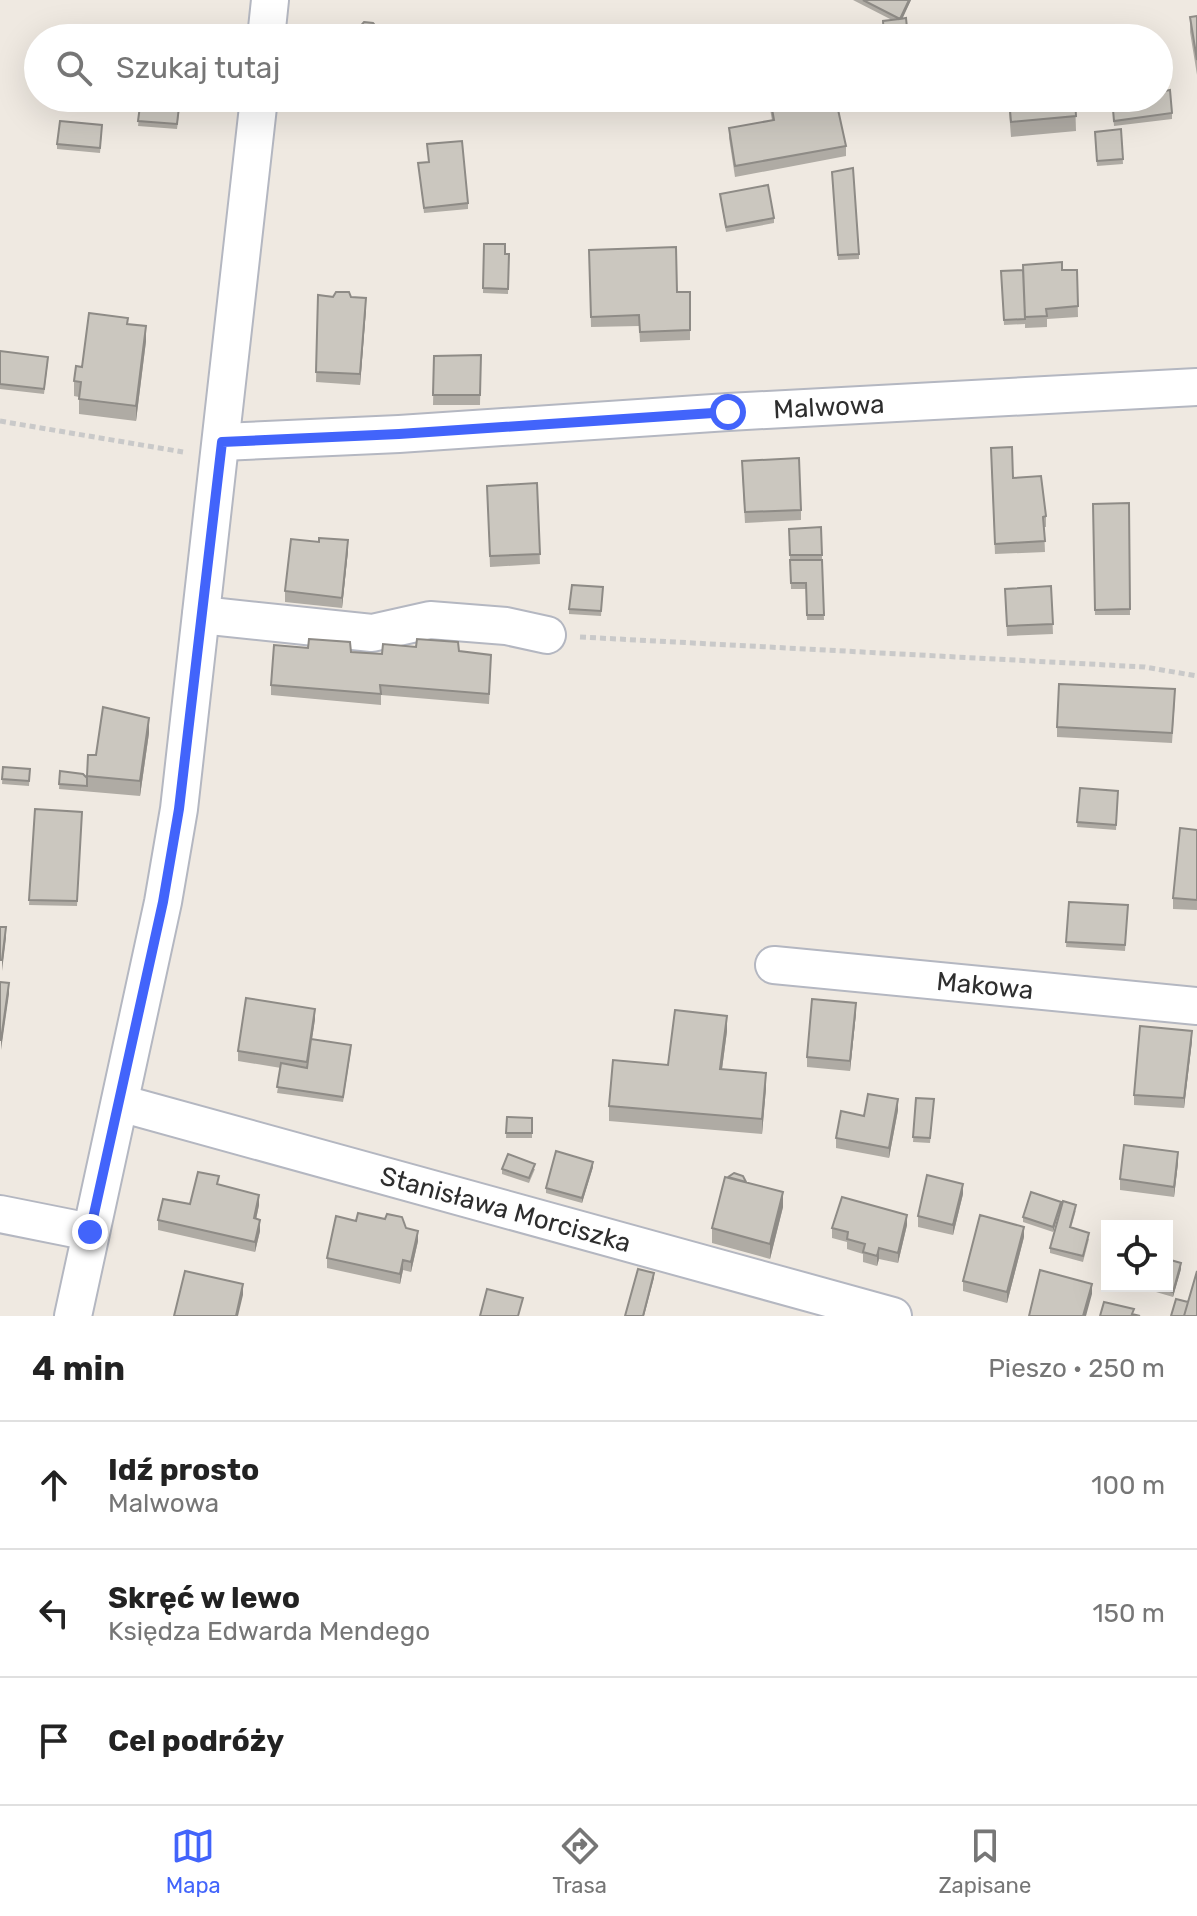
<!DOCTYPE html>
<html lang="pl">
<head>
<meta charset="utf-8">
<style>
  body { margin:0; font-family:Rubik,sans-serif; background:#f6f6f6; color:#222 }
  .controls { position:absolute; right:24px; bottom:24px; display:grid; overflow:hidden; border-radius:0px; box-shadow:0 8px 32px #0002 }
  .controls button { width:72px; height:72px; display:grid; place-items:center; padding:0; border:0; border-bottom:2px solid #e0e0e0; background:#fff; color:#222; font:40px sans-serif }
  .stop { position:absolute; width:24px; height:24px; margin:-18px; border:6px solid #4264fb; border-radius:50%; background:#fff }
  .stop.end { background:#4264fb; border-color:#fff; box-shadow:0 2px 8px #0008 }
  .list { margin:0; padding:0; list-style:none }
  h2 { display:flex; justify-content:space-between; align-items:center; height:104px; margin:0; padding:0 32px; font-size:34px }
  h2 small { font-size:26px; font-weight:400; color:#767676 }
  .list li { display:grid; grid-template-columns:52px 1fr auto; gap:24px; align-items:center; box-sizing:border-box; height:128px; padding:0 32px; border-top:2px solid #e0e0e0 }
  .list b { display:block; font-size:30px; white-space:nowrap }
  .list p { margin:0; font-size:26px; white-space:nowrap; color:#767676 }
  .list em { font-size:26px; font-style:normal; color:#767676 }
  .icon { flex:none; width:44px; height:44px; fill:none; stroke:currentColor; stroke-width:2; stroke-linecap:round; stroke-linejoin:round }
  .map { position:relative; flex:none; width:1197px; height:1316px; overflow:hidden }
  .search { position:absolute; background:#fff; box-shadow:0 8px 32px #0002; left:24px; right:24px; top:24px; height:88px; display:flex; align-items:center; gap:20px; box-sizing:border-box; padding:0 28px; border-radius:44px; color:#767676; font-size:30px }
  .sheet { height:488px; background:#fff }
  nav { display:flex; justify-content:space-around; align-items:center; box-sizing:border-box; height:112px; border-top:2px solid #e0e0e0; background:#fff; font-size:22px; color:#767676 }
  nav a { display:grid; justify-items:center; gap:4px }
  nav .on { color:#4264fb }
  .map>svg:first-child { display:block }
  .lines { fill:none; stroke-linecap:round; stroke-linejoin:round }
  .minor-casing { stroke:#b4b7c1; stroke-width:40 }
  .path { stroke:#c9c9c9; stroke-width:5; stroke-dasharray:6 4; stroke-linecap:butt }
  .minor { stroke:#fff; stroke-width:36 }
  .wall { fill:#afaba4 }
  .shaded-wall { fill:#8e8b86 }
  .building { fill:#cbc7bf; stroke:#8e8b86; stroke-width:2 }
  .route { stroke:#4264fb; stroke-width:10 }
  .labels { text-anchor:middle; stroke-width:8; stroke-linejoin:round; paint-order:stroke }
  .street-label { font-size:26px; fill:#2e2e2e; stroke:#fff }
</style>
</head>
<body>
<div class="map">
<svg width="1197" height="1316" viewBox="0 0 1197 1316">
  <rect width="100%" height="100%" fill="#efe9e1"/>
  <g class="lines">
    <defs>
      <g id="minor">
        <path d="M266 38 270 0"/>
        <path id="s1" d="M222 442 399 434 728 412 1197 387"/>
        <path d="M201 615 372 633 430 620 506 626 547 635"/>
        <path id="s2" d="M774 965 1197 1006"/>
        <path id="s3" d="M120 1103 893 1316"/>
        <path d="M0 1214 90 1232"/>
        <path d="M73 1316 163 902 179 809 259 98"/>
      </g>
    </defs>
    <use href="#minor" class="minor-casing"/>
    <path class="path" d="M0 421 183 452
      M580 637 1145 667 1197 676"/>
    <use href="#minor" class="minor"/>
  </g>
  <path class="wall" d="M853 0H911L902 18 892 20Z
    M1197 16V75L1190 32V17Z
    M141 98H181L177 129 138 126Z
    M333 98H377V112L333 110Z
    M768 98H811L813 109 846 146V156L735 177 729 138V128L772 120Z
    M1008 98H1075L1076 131 1011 137Z
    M1112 98 1172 113V119L1114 126Z
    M1121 129 1123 164 1097 166 1095 137Z
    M102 131 100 153 57 149V144Z
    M418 163 468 203V209L424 213Z
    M832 172 859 254V259L838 260Z
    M720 194 774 218V223L726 232Z
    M484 244 505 254H509L508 294 483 293Z
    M589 250 677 292H690V340L640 342 639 326 591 327Z
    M1077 270 1078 317 1047 319V327L1025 328V321V324L1004 325 1001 271Z
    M318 295 351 297 366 309 360 385 316 382Z
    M128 324 146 341 136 421 79 414V397L74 396V381L82 367Z
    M0 351 48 362 44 394 0 389Z
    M481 355 480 405H433L434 356Z
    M991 458 1013 478 1046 516V527H1044L1045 552 995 554Z
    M742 471 801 510V520L745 523Z
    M537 483 540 564 490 567 487 486Z
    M1129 503 1130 615H1095L1093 504Z
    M821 527 824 620H807L806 589H791L789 529Z
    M348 551 342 608 285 602V591Z
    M1051 586 1053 634 1007 636 1005 589Z
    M603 587 601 616 569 614V609Z
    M459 651 491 665 489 704 381 695V705L271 695V685L351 652 382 654Z
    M1175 699 1172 743 1057 737V727Z
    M149 733 140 796 59 789 60 771 87 778 96 755Z
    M3 767 30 769 29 786 2 784Z
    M1080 788 1118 791 1116 830 1077 827Z
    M35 809 82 812 77 906 29 905Z
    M1197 830V910L1173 909V898Z
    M1069 902 1128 905 1125 951 1066 947Z
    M856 1013 850 1071 807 1067V1057Z
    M315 1019 312 1039 351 1050 343 1102 277 1093 281 1068 238 1061V1051Z
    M727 1031 722 1069 766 1088 762 1134 609 1121V1106L668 1065Z
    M1192 1041 1184 1108 1134 1105V1095Z
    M916 1098 934 1099 930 1143 913 1142Z
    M898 1110 889 1158 836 1148V1138L864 1116Z
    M507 1117 532 1118V1138H506Z
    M1178 1163 1174 1197 1120 1190V1179Z
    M593 1167 582 1203 546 1193V1188Z
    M502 1169H535L529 1183 502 1174Z
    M747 1182 783 1207 770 1259 712 1243V1228Z
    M219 1185 259 1205 256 1219 260 1231 255 1252 158 1230V1220L190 1204Z
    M963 1194 953 1235 918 1227V1216Z
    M1061 1202 1053 1232 1023 1222V1217Z
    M1076 1210 1071 1228 1089 1239 1083 1262 1050 1253V1248Z
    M356 1221 406 1228 418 1241 411 1272 403 1270 400 1284 327 1268V1258Z
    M907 1225 898 1263 879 1259 877 1266 863 1262V1254L847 1249V1242L832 1238V1228Z
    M1024 1237 1007 1303 963 1291V1281Z
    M1181 1269 1173 1297 1156 1292 1157 1286Z"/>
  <path class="shaded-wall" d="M909 0H911L900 24V19Z
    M366 298V309L360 385V374Z
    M146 326V341L136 421V406Z
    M348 540V551L342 608V598Z
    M149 718V733L140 796V781Z
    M6 927V938L2 971V960Z
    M9 983V994L1 1050V1040Z
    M856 1003V1013L850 1071V1061Z
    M315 1009V1019L307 1073V1062Z
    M727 1016V1031L720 1084V1069Z
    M1192 1031V1041L1184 1108V1098Z
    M766 1073V1088L762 1134V1119Z
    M898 1099V1110L889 1158V1148Z
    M1178 1152V1163L1174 1197V1187Z
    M593 1162V1167L582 1203V1198Z
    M963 1184V1194L953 1235V1225Z
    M783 1192V1207L770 1259V1244Z
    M259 1195V1205L254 1229V1218Z
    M1061 1202V1207L1053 1232V1227Z
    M907 1215V1225L898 1263V1253Z
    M260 1220V1231L255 1252V1242Z
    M1024 1227V1237L1007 1303V1292Z
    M418 1231V1241L411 1272V1262Z
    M879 1248V1259L877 1266V1256Z
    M403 1260V1270L400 1284V1274Z
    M1181 1263V1269L1173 1297V1292Z
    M654 1273V1278L644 1316H643Z
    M243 1284V1295L238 1316H236Z
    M1092 1284V1294L1086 1316H1083Z"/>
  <path class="building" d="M863 0H909L900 19 906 18 908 38H884L883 21 900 19Z
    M1197 16V60L1190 17Z
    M364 22 373 23 379 30H395V38H342V28L358 29Z
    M1069 34 1070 38H1023Z
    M1170 90 1172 113 1114 121 1112 98H1159V92Z
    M141 98H180L177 124 138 121Z
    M333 98H377V107L333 105Z
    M770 98H811L813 109 837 105 846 146 735 166 729 128 774 120Z
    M1009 98H1075L1076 116 1011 122Z
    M60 121 102 125 100 148 57 144Z
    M1121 129 1123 159 1097 161 1095 132Z
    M462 141 468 203 424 208 418 163 429 162 427 144Z
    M853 168 859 254 838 255 832 172Z
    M768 185 774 218 726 227 720 194Z
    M484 244H505V254H509L508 289 483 288Z
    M676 247 677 292H690V330L640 332 639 315 591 317 589 250Z
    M1062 262V270H1077L1078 306 1046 309 1047 316 1025 317 1023 265Z
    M1023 270 1025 319 1004 320 1001 271Z
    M336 292H349L351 297 366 298 360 374 316 372 318 295 333 297Z
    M89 313 128 318 127 324 146 326 136 406 79 399 81 382 74 381 76 366 82 367Z
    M0 351 48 357 44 389 0 384Z
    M481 355 480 395H433L434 356Z
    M1012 447 1013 478 1041 476 1046 516 1043 517 1045 541 995 544 991 448Z
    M799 458 801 510 745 512 742 461Z
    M537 483 540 554 490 556 487 486Z
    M1129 503 1130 609 1095 610 1093 504Z
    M821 527 822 555H790L789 529Z
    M319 538 348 540 342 598 285 591 291 539 319 542Z
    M790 560H822L824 615H807L806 583H791Z
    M572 585 603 587 601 611 569 609Z
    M1051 586 1053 624 1007 626 1005 589Z
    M309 639 350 642 351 652 382 654 383 644 416 647 417 639 458 642 459 651 491 655 489 694 380 685 381 694 271 685 274 645 308 648Z
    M1059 684 1175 689 1172 733 1057 727Z
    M103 707 149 718 140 781 87 776 88 755H96Z
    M3 767 30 769 29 781 2 779Z
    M60 771 83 774 87 778V786L59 784Z
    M1080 788 1118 791 1116 825 1077 822Z
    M35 809 82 812 77 901 29 900Z
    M1180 828 1197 830V900L1173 898Z
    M1069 902 1128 905 1125 945 1066 942Z
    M0 927H6L2 960H0Z
    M0 982 9 983 1 1040H0Z
    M246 998 315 1009 307 1062 238 1051Z
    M812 999 856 1003 850 1061 807 1057Z
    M675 1010 727 1016 720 1069 766 1073 762 1119 609 1106 613 1060 668 1065Z
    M1140 1026 1192 1031 1184 1098 1134 1095Z
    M311 1039 351 1045 343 1097 277 1087 281 1063 307 1068Z
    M868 1094 898 1099 889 1148 836 1138 841 1111 864 1116Z
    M916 1098 934 1099 930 1138 913 1137Z
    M507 1117 532 1118V1133H506Z
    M1124 1145 1178 1152 1174 1187 1120 1179Z
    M556 1151 593 1162 582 1198 546 1188Z
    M508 1154 535 1164 529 1178 502 1169Z
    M198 1172 219 1176 217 1184 259 1195 254 1218 260 1220 255 1242 158 1220 163 1199 190 1204Z
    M734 1173 743 1176 746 1182 728 1177Z
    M927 1175 963 1184 953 1225 918 1216Z
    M725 1177 783 1192 770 1244 712 1228Z
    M1031 1192 1061 1202 1053 1227 1023 1217Z
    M842 1197 907 1215 898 1253 879 1248 877 1256 863 1252 865 1244 847 1239 848 1232 832 1228Z
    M1063 1201 1076 1205 1070 1227 1089 1233 1083 1256 1050 1248Z
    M358 1213 385 1219 387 1214 402 1217 406 1228 418 1231 411 1262 403 1260 400 1274 327 1258 336 1216 356 1221Z
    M980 1215 1024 1227 1007 1292 963 1281Z
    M1167 1259 1181 1263 1173 1292 1156 1287 1167 1286Z
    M638 1269 654 1273 643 1316H625Z
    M1040 1270 1092 1284 1083 1316H1029Z
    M185 1271 243 1284 236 1316H174Z
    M1197 1271V1316H1184Z
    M487 1289 523 1298 518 1316H480Z
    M1176 1299 1188 1302 1184 1316H1171Z
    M1104 1302 1134 1309 1132 1314 1140 1316H1100Z"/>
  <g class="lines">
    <path class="route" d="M90 1232 163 902 179 809 222 442 399 434 728 412"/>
  </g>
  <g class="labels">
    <g class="street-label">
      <text dy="9" stroke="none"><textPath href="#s1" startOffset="608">Malwowa</textPath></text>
      <text dy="9" stroke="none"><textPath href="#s2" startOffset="212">Makowa</textPath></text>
      <text dy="9" stroke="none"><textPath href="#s3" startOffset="400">Stanisława Morciszka</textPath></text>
    </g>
  </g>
</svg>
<div class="controls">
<button><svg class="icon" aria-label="locate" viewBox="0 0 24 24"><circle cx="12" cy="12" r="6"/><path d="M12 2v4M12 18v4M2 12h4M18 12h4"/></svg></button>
</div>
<div class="stop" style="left:728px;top:412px"></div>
<div class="stop end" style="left:90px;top:1232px"></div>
<div class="search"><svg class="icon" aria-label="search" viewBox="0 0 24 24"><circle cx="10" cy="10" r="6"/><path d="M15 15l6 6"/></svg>Szukaj tutaj</div>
</div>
<section class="sheet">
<h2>4 min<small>Pieszo · 250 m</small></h2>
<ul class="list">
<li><svg class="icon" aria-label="ahead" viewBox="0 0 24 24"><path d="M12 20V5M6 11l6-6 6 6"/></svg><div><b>Idź prosto</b><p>Malwowa</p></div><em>100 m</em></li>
<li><svg class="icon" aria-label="left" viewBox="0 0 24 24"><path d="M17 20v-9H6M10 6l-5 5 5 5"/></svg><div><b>Skręć w lewo</b><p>Księdza Edwarda Mendego</p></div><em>150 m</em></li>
<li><svg class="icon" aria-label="arrive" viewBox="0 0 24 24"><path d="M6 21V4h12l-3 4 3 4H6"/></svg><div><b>Cel podróży</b></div></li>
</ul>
</section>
<nav>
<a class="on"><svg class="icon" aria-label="map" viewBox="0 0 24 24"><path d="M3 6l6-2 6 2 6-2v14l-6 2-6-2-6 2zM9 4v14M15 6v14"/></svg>Mapa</a>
<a><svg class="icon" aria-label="directions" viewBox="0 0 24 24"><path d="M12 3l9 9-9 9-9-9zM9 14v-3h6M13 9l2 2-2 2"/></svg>Trasa</a>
<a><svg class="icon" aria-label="saved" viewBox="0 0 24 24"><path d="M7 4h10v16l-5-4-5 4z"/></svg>Zapisane</a>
</nav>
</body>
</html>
